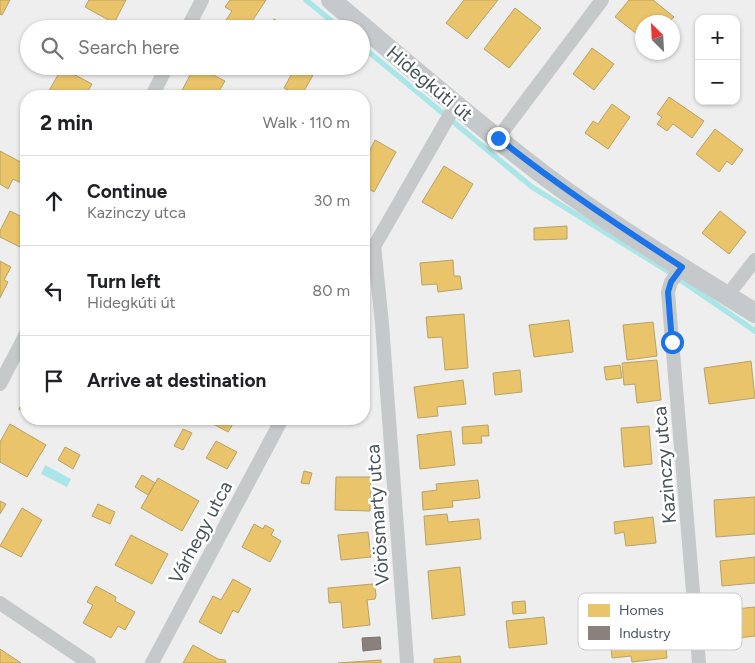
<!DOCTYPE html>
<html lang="en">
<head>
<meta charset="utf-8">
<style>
  body { margin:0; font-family:Figtree,sans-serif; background:#f6f6f6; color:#202124 }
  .controls { position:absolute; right:15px; top:15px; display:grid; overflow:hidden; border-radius:10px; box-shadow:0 1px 4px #0004 }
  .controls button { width:45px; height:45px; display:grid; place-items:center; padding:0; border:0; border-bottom:1px solid #e0e0e0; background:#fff; color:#202124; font:25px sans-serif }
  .compass { position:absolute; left:635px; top:15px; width:45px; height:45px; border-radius:50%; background:#fff; box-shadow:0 1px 4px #0004; rotate:336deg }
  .stop { position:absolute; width:15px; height:15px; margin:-11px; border:4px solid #1a73e8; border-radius:50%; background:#fff }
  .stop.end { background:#1a73e8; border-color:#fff; box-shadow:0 1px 5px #0008 }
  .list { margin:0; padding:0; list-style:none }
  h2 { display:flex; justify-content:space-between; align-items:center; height:65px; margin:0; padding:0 20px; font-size:21px }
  h2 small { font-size:16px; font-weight:400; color:#757577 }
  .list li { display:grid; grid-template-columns:32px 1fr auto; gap:15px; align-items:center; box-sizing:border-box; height:90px; padding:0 20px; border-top:1px solid #e0e0e0 }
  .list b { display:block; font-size:19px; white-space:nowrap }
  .list p { margin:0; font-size:16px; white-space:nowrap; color:#757577 }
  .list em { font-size:16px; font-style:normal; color:#757577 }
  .icon { flex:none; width:28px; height:28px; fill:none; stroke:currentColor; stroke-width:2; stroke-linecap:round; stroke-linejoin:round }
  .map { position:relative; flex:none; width:755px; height:663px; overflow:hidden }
  .search { position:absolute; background:#fff; box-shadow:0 1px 4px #0004; left:20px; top:20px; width:350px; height:55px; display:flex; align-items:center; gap:12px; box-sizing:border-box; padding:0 18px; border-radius:28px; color:#757577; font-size:19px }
  .panel { position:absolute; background:#fff; box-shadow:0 1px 4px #0004; left:20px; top:90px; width:350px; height:335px; border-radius:20px }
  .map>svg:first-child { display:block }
  .water { fill:#aae5e8 }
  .homes { fill:#e9c46a; stroke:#b8a265 }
  .industry { fill:#8a817c; stroke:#767372 }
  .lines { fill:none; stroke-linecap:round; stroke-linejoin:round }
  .stream { stroke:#aae5e8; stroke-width:5.5 }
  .street { stroke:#c5c9ca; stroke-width:14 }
  .secondary { stroke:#c6c9cb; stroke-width:20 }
  .route { stroke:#1a73e8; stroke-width:6 }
  .labels { text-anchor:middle; stroke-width:5; stroke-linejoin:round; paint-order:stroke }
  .street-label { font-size:19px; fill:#465359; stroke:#fff }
  .key { fill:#fff; stroke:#c8cbcd; stroke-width:1 }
  .key-label { font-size:14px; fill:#465359 }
</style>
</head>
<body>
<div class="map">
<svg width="755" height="663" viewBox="0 0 755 663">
  <rect width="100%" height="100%" fill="#eee"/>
  <path class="water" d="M45 465 71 479 67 487 41 474Z"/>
  <path class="homes" d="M0 0H10L2 15 0 14Z
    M89 0H126L114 23 85 7Z
    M230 0H266L247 29H233L224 23 232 11 225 7Z
    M464 0H498L467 39 446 23Z
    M629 0H653L674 17 669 22H642V38L615 17Z
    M515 8 541 28 509 68 484 49Z
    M274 19 287 27 286 29H269Z
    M592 48 614 64 594 90 573 74Z
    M195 66 225 81 216 96H179Z
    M263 66H279L274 73Z
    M296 66H309L316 70 301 96 284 88Z
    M62 68 92 84 85 96H46Z
    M669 97 704 121 692 138 673 124 667 131 657 124 662 117 657 114Z
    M612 104 630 117 608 149 585 133 593 121 598 124Z
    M715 129 743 150 732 165 727 161 719 172 696 154Z
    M375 140 396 152 374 192 364 186V157L366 158Z
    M0 151 26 165V174L21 183 13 179 8 189 0 184Z
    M444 166 473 184 452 219 422 202Z
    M10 211 26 219V250L0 237V231Z
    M720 211 746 232 729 254 702 233Z
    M567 226V239L534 240V228Z
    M453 260 454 276H460L462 289 438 292 437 284 422 285 420 263Z
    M0 261 11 267 4 280 8 282 0 298Z
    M464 314 468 368 445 370 442 337 428 338 426 317Z
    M569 320 573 352 534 357 529 325Z
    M653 322 657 356 627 360 623 325Z
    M657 360 661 400 637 403 635 384 624 385 622 363Z
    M751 361 755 398 709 404 704 368Z
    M620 365 622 378 606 380 604 367Z
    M520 370 522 392 495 395 493 373Z
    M463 380 466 404 437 407 438 416 418 418 414 387Z
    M26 395V413L19 409Z
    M37 419H51L48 424Z
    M204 419H236L228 432Z
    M320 419H352L351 425Z
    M10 424 46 445 27 477 0 462V442Z
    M488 425 489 436H481L482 443 463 444 462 427Z
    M649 426 652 464 624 467 621 428Z
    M183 429 192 433 183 450 174 446Z
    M451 431 455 465 420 469 417 435Z
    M216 441 237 452 227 469 206 458Z
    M65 447 80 455 73 469 58 460Z
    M304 471 312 473 309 484 301 483Z
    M142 475 155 483 148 495 135 487Z
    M336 477H371L370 511 335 510Z
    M158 478 199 501 182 531 141 508Z
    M478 480 480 498 452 501 453 507 423 510 422 492 437 490 436 484Z
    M755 497V534L716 537 714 500Z
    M0 501 6 504 0 514Z
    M98 504 115 512 110 524 92 516Z
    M22 508 42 520 21 557 0 546Z
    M447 514 448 522 479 519 481 539 426 545 424 516Z
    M653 517 656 543 626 546 624 532 615 534 614 522Z
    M254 524 263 529 265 525 274 530 271 535 281 541 270 562 242 547Z
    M368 532 371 557 341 560 338 535Z
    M131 535 168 554 152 584 115 565Z
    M755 557V583L722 586 720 561Z
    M460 567 465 615 432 619 428 571Z
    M233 579 251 589 238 613 233 610 221 634 199 622 213 596 221 600Z
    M373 584 375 588 376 595 375 599 367 600 370 625 343 628 341 602 329 603 328 588Z
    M96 586 116 597 115 601 135 612 125 630 118 626 111 638 83 623 93 605 87 602Z
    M525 601 526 613 513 614 512 602Z
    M755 607V636L729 639 726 610Z
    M663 616 667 658 632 662 631 656 612 658 609 626 628 624V619Z
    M544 617 547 644 509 648 506 621Z
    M193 645 218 659 225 660 226 663H183Z
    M0 649 21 663H0Z
    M460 656 461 663H434V659Z
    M381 660V663H338Z"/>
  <path class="industry" d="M380 637 381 649 363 651 362 638Z"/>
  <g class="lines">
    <path class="stream" d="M306 0 334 23
      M364 48 532 187 666 270 755 331"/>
    <path class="street" d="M187 29 202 0
      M152 96 167 66
      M498 138 602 0
      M374 245 382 324 407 663
      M364 264 456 104
      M682 267 671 282 668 292 699 663
      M727 296 755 260
      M0 384 26 334
      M0 603 89 663
      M152 663 282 419"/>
    <path class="secondary" d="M331 0C402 59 471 120 545 176 612 226 684 269 755 313"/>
  </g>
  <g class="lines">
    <path class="route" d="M498 138C557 185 619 226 682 267L671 282 668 292 672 342"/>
  </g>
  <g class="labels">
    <g class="street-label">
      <text transform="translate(430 83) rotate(40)" y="7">Hidegkúti út</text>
      <text transform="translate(664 465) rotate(-95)" y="7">Kazinczy utca</text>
      <text transform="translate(377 515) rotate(-94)" y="7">Vörösmarty utca</text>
      <text transform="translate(200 532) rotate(-62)" y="7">Várhegy utca</text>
    </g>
  </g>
  <rect x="578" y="593" width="164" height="57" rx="8" class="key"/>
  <rect x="588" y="604" width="22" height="13" fill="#e9c46a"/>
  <rect x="588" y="626" width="22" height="14" fill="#8a817c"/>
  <g class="key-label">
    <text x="619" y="615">Homes</text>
    <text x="619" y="638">Industry</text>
  </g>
</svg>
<div class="controls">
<button>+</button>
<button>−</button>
</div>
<svg class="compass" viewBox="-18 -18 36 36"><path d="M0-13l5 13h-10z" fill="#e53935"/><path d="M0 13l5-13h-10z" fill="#757577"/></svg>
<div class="stop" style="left:672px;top:342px"></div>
<div class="stop end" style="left:498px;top:138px"></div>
<div class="search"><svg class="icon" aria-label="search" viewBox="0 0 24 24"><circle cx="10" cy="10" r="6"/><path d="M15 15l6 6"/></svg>Search here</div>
<section class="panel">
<h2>2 min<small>Walk · 110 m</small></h2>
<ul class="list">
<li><svg class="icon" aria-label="ahead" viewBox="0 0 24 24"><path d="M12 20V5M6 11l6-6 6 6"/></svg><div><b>Continue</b><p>Kazinczy utca</p></div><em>30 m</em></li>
<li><svg class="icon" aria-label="left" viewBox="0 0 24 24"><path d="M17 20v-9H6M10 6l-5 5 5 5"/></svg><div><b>Turn left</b><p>Hidegkúti út</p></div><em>80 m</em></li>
<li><svg class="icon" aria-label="arrive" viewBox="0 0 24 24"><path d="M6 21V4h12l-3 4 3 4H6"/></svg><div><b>Arrive at destination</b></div></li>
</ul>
</section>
</div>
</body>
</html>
